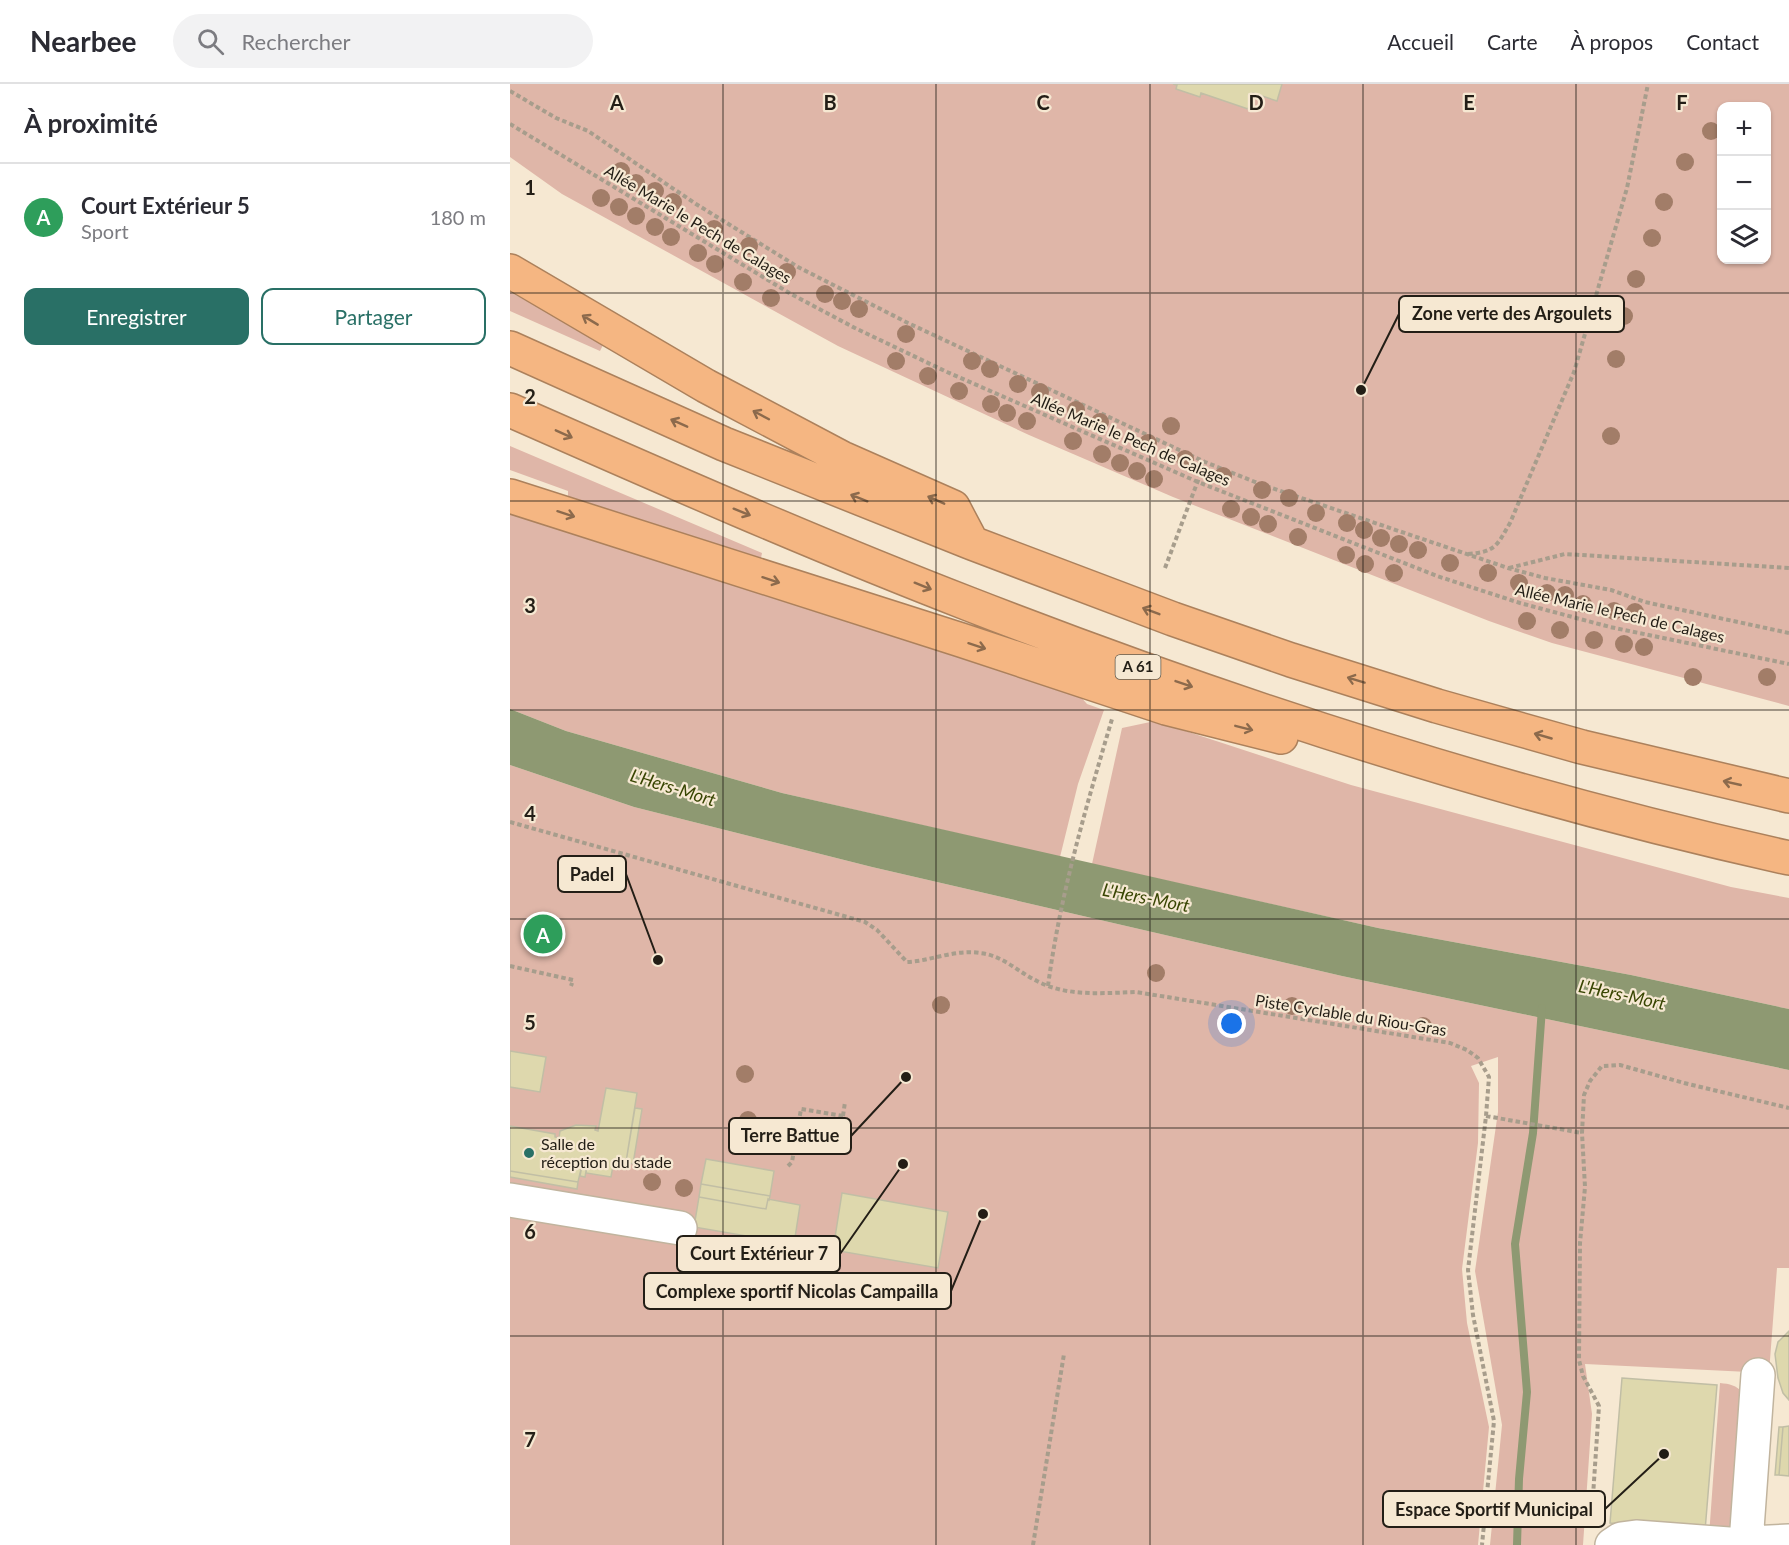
<!DOCTYPE html>
<html lang="fr">
<head>
<meta charset="utf-8">
<style>
  body { margin:0; font-family:Lato,sans-serif; background:#f2f2f3; color:#2b2b33 }
  .controls { position:absolute; right:18px; top:18px; display:grid; overflow:hidden; border-radius:12px; box-shadow:0 2px 4px #0004 }
  .controls button { width:54px; height:54px; display:grid; place-items:center; padding:0; border:0; border-bottom:2px solid #e1e1e2; background:#fff; color:#2b2b33; font:30px sans-serif }
  .you { position:absolute; left:722px; top:940px; width:21px; height:21px; margin:-15px; border:4px solid #fff; border-radius:50%; background:#1a73e8; box-shadow:0 0 0 9px #1a73e833 }
  .badge { display:grid; place-items:center; width:39px; height:39px; border-radius:50%; background:#297066; color:#fff; font-size:20px; font-weight:700 }
  .pin { position:absolute; translate:-50% -50%; border:3px solid #fff; box-shadow:0 2px 6px #0006 }
  .list { margin:0; padding:0; list-style:none }
  h2 { display:flex; justify-content:space-between; align-items:center; height:78px; margin:0; padding:0 24px; font-size:26px }
  h2 small { font-size:20px; font-weight:400; color:#7c7c81 }
  .list li { display:grid; grid-template-columns:39px 1fr auto; gap:18px; align-items:center; box-sizing:border-box; height:108px; padding:0 24px; border-top:2px solid #e1e1e2 }
  .list b { display:block; font-size:22px; white-space:nowrap }
  .list p { margin:0; font-size:20px; white-space:nowrap; color:#7c7c81 }
  .list em { font-size:20px; font-style:normal; color:#7c7c81 }
  .actions { display:flex; gap:12px; padding:18px 24px }
  .actions a { flex:1; padding:14px 0; border:2px solid #297066; border-radius:12px; text-align:center; font-size:21px; color:#297066 }
  .actions .main { background:#297066; color:#fff }
  .icon { flex:none; width:33px; height:33px; fill:none; stroke:currentColor; stroke-width:2; stroke-linecap:round; stroke-linejoin:round }
  .map { position:relative; flex:none; width:1279px; height:1461px; overflow:hidden }
  header { display:flex; align-items:center; gap:36px; box-sizing:border-box; height:84px; padding:0 30px; background:#fff; border-bottom:2px solid #e1e1e2 }
  header strong { font-size:28px }
  nav { display:flex; gap:33px; margin-inline-start:auto; font-size:21px }
  .search { width:420px; height:54px; background:#f2f2f3; display:flex; align-items:center; gap:15px; box-sizing:border-box; padding:0 21px; border-radius:33px; color:#7c7c81; font-size:22px }
  main { display:flex }
  aside { flex:1; background:#fff }
  .map>svg:first-child { display:block }
  .green { fill:#dfb6a8; fill-rule:evenodd }
  .water { fill:#8e9972 }
  .lines { fill:none; stroke-linecap:round; stroke-linejoin:round }
  .stream { stroke:#8e9972; stroke-width:8 }
  .building { fill:#ded8ad; stroke:#c1bea5; stroke-width:1.5 }
  .minor-casing { stroke:#c1b49e; stroke-width:36 }
  .highway-casing { stroke:#ac815c; stroke-width:36 }
  .path { stroke:#a79d8c; stroke-width:4; stroke-dasharray:4.5 3; stroke-linecap:butt }
  .minor { stroke:#fff; stroke-width:33 }
  .highway { stroke:#f5b682; stroke-width:33 }
  .tree { fill:#a27d68 }
  .oneway { stroke:#8c6a4c }
  .grid { fill:none; stroke:#231e16; stroke-width:1.5; stroke-opacity:0.55 }
  .poi-dot { fill:#297066; stroke:#f6e8d2; stroke-width:2 }
  .labels { text-anchor:middle; stroke-width:4.5; stroke-linejoin:round; paint-order:stroke }
  .shield { fill:#f6e8d2; stroke:#625b4e; stroke-width:1.5 }
  .shield-label { font-size:15px; font-weight:bold; fill:#231e16 }
  .street-label { font-size:16px; fill:#231e16; stroke:#f6e8d2 }
  .poi-label { font-size:16px; fill:#231e16; stroke:#f6e8d2; text-anchor:start }
  .water-label { font-size:18px; font-style:italic; fill:#384502; stroke:#f6e8d2 }
  .grid-label { font-size:20px; text-anchor:middle; font-weight:bold; fill:#231e16; stroke:#f6e8d2; stroke-width:4.5; stroke-linejoin:round; paint-order:stroke }
  .leader { fill:none; stroke:#231e16; stroke-width:2 }
  .callout-dot { fill:#231e16; stroke:#f6e8d2; stroke-width:2 }
  .callout { fill:#f6e8d2; stroke:#231e16; stroke-width:2 }
  .callout-label { font-size:18px; text-anchor:middle; font-weight:bold; fill:#231e16 }
</style>
</head>
<body>
<header>
<strong>Nearbee</strong>
<div class="search"><svg class="icon" aria-label="search" viewBox="0 0 24 24"><circle cx="10" cy="10" r="6"/><path d="M15 15l6 6"/></svg>Rechercher</div>
<nav><a>Accueil</a><a>Carte</a><a>À propos</a><a>Contact</a></nav>
</header>
<main>
<aside>
<h2>À proximité<small></small></h2>
<ul class="list">
<li><span class="badge" style="background:#2e9e5b">A</span><div><b>Court Extérieur 5</b><p>Sport</p></div><em>180 m</em></li>
</ul>
<div class="actions"><a class="main">Enregistrer</a><a>Partager</a></div>
</aside>
<div class="map">
<svg width="1279" height="1461" viewBox="0 0 1279 1461">
  <rect width="100%" height="100%" fill="#f6e8d2"/>
  <path class="green" d="M0 0H1279V622L1042 559 979 537 663 413 519 351 328 262 52 110 0 73ZM1212 22H1256V176H1212Z
    M0 208 94 259 90 267 0 227Z
    M0 362 252 469 250 479 58 413V407L0 386Z
    M0 430 570 612 577 620 594 626 568 700 550 773 272 709 56 647 0 625Z
    M645 637 841 701 1221 803 1279 814V925L1121 891 868 844 582 780 612 644Z
    M0 681 124 723 362 783 832 892 1279 986V1184H1267L1259 1289 1075 1280 1082 1330 1073 1461H980L992 1341 965 1187 988 1028V973L961 982 969 999 968 1059 952 1185 957 1239 979 1343 968 1461H0Z
    M1210 1299C1220 1300 1226 1301 1233 1309L1228 1431 1218 1450 1199 1452Z"/>
  <path class="water" d="M0 625 56 647 272 709 868 844 1121 891 1279 925V986L832 892 362 783 124 723 0 681Z"/>
  <g class="lines">
    <path class="stream" d="M1007 1461 1009 1395 1017 1308 1005 1160 1023 1049 1032 924"/>
  </g>
  <path class="building" d="M663 0H772L767 17 743 9 738 25 691 9 690 13 666 5 667 1Z
    M0 967 36 973 30 1008 0 1003Z
    M96 1004 127 1009 116 1078 104 1076 101 1093 76 1089 77 1082 72 1081 68 1098 0 1087V1042L45 1050V1053L49 1054 50 1047 66 1041 86 1042 85 1046 88 1047Z
    M125 1024 132 1025 123 1080 116 1078Z
    M196 1075 264 1087 260 1112 191 1100Z
    M72 1081 77 1082 75 1093 70 1092Z
    M0 1087 68 1098 67 1105 0 1093Z
    M191 1100 260 1112 259 1116 258 1115 256 1125 189 1113Z
    M332 1109 438 1128 428 1184 323 1166Z
    M189 1113 256 1125 258 1115 290 1121 284 1160 184 1143Z
    M1279 1247V1316L1273 1309 1268 1294 1265 1270 1268 1258Z
    M1112 1294 1207 1301 1195 1447 1100 1439Z
    M1279 1342V1392L1269 1391 1273 1343Z
    M1269 1343H1273L1269 1391H1265Z"/>
  <g class="lines">
    <defs>
      <path id="minor" d="M0 1116 170 1144
        M1236 1459 1248 1291
        M1102 1461 1111 1455 1126 1453 1219 1460 1279 1457"/>
      <path id="highway" d="M0 187 196 302 332 374 443 423 462 459
        M0 264 214 360 462 459 663 535 781 576 927 622 1072 663 1279 712
        M0 326C152 393 304 460 459 520 726 624 999 712 1279 774
        M0 412 451 556 656 624 771 653"/>
    </defs>
    <use href="#minor" class="minor-casing"/>
    <use href="#highway" class="highway-casing"/>
    <path class="path" d="M0 7 46 34 78 47 186 120 288 183 398 239 695 378 750 400 998 484 1035 494 1101 506 1135 518 1279 549
      M0 40 281 210 345 244 437 288 688 398 927 492 1010 519 1100 543 1279 580
      M958 470C986 468 987 461 1000 439L1064 288 1117 104 1138 0
      M655 484 695 378
      M999 484 1055 470 1279 484
      M0 738 355 838 367 846 397 878C421 877 445 865 470 869 492 871 508 888 527 897 557 913 594 909 626 908L940 959 957 966 968 974 979 993 976 1032 958 1186 963 1231 984 1337 972 1461
      M0 882 63 896 61 902
      M538 902C550 811 576 723 602 635
      M333 1032 335 1018
      M976 1032 1072 1049
      M278 1082 282 1078 291 1025 333 1032V1036
      M1081 1442 1089 1322 1073 1292 1069 1276 1070 1159 1075 1103 1072 1049 1074 1011 1080 997 1092 982 1110 981 1174 999 1279 1024
      M523 1461 554 1270"/>
    <use href="#minor" class="minor"/>
    <use href="#highway" class="highway"/>
  </g>
  <g class="tree">
    <circle cx="1201" cy="47" r="9"/>
    <circle cx="1175" cy="78" r="9"/>
    <circle cx="111" cy="87" r="9"/>
    <circle cx="126" cy="99" r="9"/>
    <circle cx="145" cy="107" r="9"/>
    <circle cx="91" cy="114" r="9"/>
    <circle cx="163" cy="118" r="9"/>
    <circle cx="1154" cy="118" r="9"/>
    <circle cx="109" cy="123" r="9"/>
    <circle cx="126" cy="132" r="9"/>
    <circle cx="145" cy="143" r="9"/>
    <circle cx="204" cy="145" r="9"/>
    <circle cx="161" cy="153" r="9"/>
    <circle cx="1142" cy="154" r="9"/>
    <circle cx="239" cy="162" r="9"/>
    <circle cx="188" cy="169" r="9"/>
    <circle cx="205" cy="180" r="9"/>
    <circle cx="277" cy="188" r="9"/>
    <circle cx="1126" cy="195" r="9"/>
    <circle cx="233" cy="198" r="9"/>
    <circle cx="315" cy="210" r="9"/>
    <circle cx="261" cy="214" r="9"/>
    <circle cx="332" cy="217" r="9"/>
    <circle cx="349" cy="225" r="9"/>
    <circle cx="1114" cy="232" r="9"/>
    <circle cx="396" cy="250" r="9"/>
    <circle cx="1106" cy="275" r="9"/>
    <circle cx="386" cy="277" r="9"/>
    <circle cx="462" cy="277" r="9"/>
    <circle cx="480" cy="285" r="9"/>
    <circle cx="418" cy="292" r="9"/>
    <circle cx="508" cy="300" r="9"/>
    <circle cx="449" cy="307" r="9"/>
    <circle cx="530" cy="308" r="9"/>
    <circle cx="481" cy="320" r="9"/>
    <circle cx="566" cy="326" r="9"/>
    <circle cx="497" cy="329" r="9"/>
    <circle cx="517" cy="337" r="9"/>
    <circle cx="590" cy="338" r="9"/>
    <circle cx="661" cy="342" r="9"/>
    <circle cx="1101" cy="352" r="9"/>
    <circle cx="563" cy="357" r="9"/>
    <circle cx="638" cy="359" r="9"/>
    <circle cx="592" cy="370" r="9"/>
    <circle cx="675" cy="375" r="9"/>
    <circle cx="610" cy="379" r="9"/>
    <circle cx="627" cy="387" r="9"/>
    <circle cx="713" cy="392" r="9"/>
    <circle cx="644" cy="395" r="9"/>
    <circle cx="752" cy="406" r="9"/>
    <circle cx="779" cy="414" r="9"/>
    <circle cx="721" cy="425" r="9"/>
    <circle cx="806" cy="429" r="9"/>
    <circle cx="741" cy="433" r="9"/>
    <circle cx="837" cy="439" r="9"/>
    <circle cx="758" cy="440" r="9"/>
    <circle cx="854" cy="446" r="9"/>
    <circle cx="788" cy="453" r="9"/>
    <circle cx="871" cy="454" r="9"/>
    <circle cx="889" cy="460" r="9"/>
    <circle cx="908" cy="466" r="9"/>
    <circle cx="836" cy="471" r="9"/>
    <circle cx="940" cy="479" r="9"/>
    <circle cx="855" cy="480" r="9"/>
    <circle cx="884" cy="489" r="9"/>
    <circle cx="978" cy="489" r="9"/>
    <circle cx="1009" cy="499" r="9"/>
    <circle cx="1037" cy="509" r="9"/>
    <circle cx="1055" cy="511" r="9"/>
    <circle cx="1073" cy="520" r="9"/>
    <circle cx="1104" cy="527" r="9"/>
    <circle cx="1125" cy="528" r="9"/>
    <circle cx="1017" cy="537" r="9"/>
    <circle cx="1050" cy="546" r="9"/>
    <circle cx="1084" cy="556" r="9"/>
    <circle cx="1114" cy="560" r="9"/>
    <circle cx="1134" cy="563" r="9"/>
    <circle cx="1183" cy="593" r="9"/>
    <circle cx="1257" cy="593" r="9"/>
    <circle cx="646" cy="889" r="9"/>
    <circle cx="431" cy="921" r="9"/>
    <circle cx="782" cy="922" r="9"/>
    <circle cx="913" cy="942" r="9"/>
    <circle cx="235" cy="990" r="9"/>
    <circle cx="238" cy="1036" r="9"/>
    <circle cx="142" cy="1098" r="9"/>
    <circle cx="174" cy="1104" r="9"/>
  </g>
  <defs><path id="oneway-shaft" d="M-6 0H5M1.5-3L5.5 0L1.5 3" fill="none" stroke-width="1.6" stroke-linecap="round" stroke-linejoin="round" transform="scale(1.5)"/></defs>
  <g class="oneway">
    <use href="#oneway-shaft" transform="translate(80 236) rotate(-149)"/>
    <use href="#oneway-shaft" transform="translate(251 331) rotate(-152)"/>
    <use href="#oneway-shaft" transform="translate(169 339) rotate(-156)"/>
    <use href="#oneway-shaft" transform="translate(54 350) rotate(24)"/>
    <use href="#oneway-shaft" transform="translate(349 414) rotate(-158)"/>
    <use href="#oneway-shaft" transform="translate(426 416) rotate(-156)"/>
    <use href="#oneway-shaft" transform="translate(232 428) rotate(22)"/>
    <use href="#oneway-shaft" transform="translate(56 430) rotate(18)"/>
    <use href="#oneway-shaft" transform="translate(261 496) rotate(18)"/>
    <use href="#oneway-shaft" transform="translate(413 502) rotate(22)"/>
    <use href="#oneway-shaft" transform="translate(641 527) rotate(-159)"/>
    <use href="#oneway-shaft" transform="translate(467 562) rotate(18)"/>
    <use href="#oneway-shaft" transform="translate(846 596) rotate(-163)"/>
    <use href="#oneway-shaft" transform="translate(674 600) rotate(19)"/>
    <use href="#oneway-shaft" transform="translate(734 644) rotate(14)"/>
    <use href="#oneway-shaft" transform="translate(1033 652) rotate(-164)"/>
    <use href="#oneway-shaft" transform="translate(1222 699) rotate(-167)"/>
  </g>
  <path class="grid" d="M213 0V1461M426 0V1461M640 0V1461M853 0V1461M1066 0V1461M0 209H1279M0 417H1279M0 626H1279M0 835H1279M0 1044H1279M0 1252H1279"/>
  <circle class="poi-dot" cx="19" cy="1069" r="6"/>
  <g class="labels">
    <rect class="shield" x="605.5" y="571" width="45" height="24" rx="4.5"/>
    <g class="shield-label">
      <text x="628" y="588">A 61</text>
    </g>
    <g class="street-label">
      <text transform="translate(188 140) rotate(31)" y="6">Allée Marie le Pech de Calages</text>
      <text transform="translate(621 355) rotate(23)" y="6">Allée Marie le Pech de Calages</text>
      <text transform="translate(1110 529) rotate(13)" y="6">Allée Marie le Pech de Calages</text>
      <text transform="translate(841 931) rotate(9)" y="6">Piste Cyclable du Riou-Gras</text>
    </g>
    <g class="poi-label">
      <text x="31" y="1066">Salle de<tspan x="31" dy="18">réception du stade</tspan></text>
    </g>
    <g class="water-label">
      <text transform="translate(163 704) rotate(17)" y="6">L'Hers-Mort</text>
      <text transform="translate(636 814) rotate(11)" y="6">L'Hers-Mort</text>
      <text transform="translate(1112 911) rotate(12)" y="6">L'Hers-Mort</text>
    </g>
  </g>
  <g class="grid-label">
    <text x="107" y="26">A</text>
    <text x="320" y="26">B</text>
    <text x="533" y="26">C</text>
    <text x="746" y="26">D</text>
    <text x="959" y="26">E</text>
    <text x="1172" y="26">F</text>
    <text x="20" y="111">1</text>
    <text x="20" y="320">2</text>
    <text x="20" y="529">3</text>
    <text x="20" y="737">4</text>
    <text x="20" y="946">5</text>
    <text x="20" y="1155">6</text>
    <text x="20" y="1363">7</text>
  </g>
  <path class="leader" d="M851 306L889 230M148 876L116 790M396 993L341 1052M393 1080L330 1170M473 1130L441 1207M1154 1370L1095 1425"/>
  <g class="callout-dot">
    <circle cx="851" cy="306" r="6"/>
    <circle cx="148" cy="876" r="6"/>
    <circle cx="396" cy="993" r="6"/>
    <circle cx="393" cy="1080" r="6"/>
    <circle cx="473" cy="1130" r="6"/>
    <circle cx="1154" cy="1370" r="6"/>
  </g>
  <g class="callout">
    <rect x="889" y="212" width="225" height="36" rx="6"/>
    <rect x="48" y="772" width="68" height="36" rx="6"/>
    <rect x="219" y="1034" width="122" height="36" rx="6"/>
    <rect x="167" y="1152" width="163" height="36" rx="6"/>
    <rect x="134" y="1189" width="307" height="36" rx="6"/>
    <rect x="873" y="1407" width="222" height="36" rx="6"/>
  </g>
  <g class="callout-label">
    <text x="1002" y="236">Zone verte des Argoulets</text>
    <text x="82" y="797">Padel</text>
    <text x="280" y="1058">Terre Battue</text>
    <text x="249" y="1176">Court Extérieur 7</text>
    <text x="287" y="1214">Complexe sportif Nicolas Campailla</text>
    <text x="984" y="1432">Espace Sportif Municipal</text>
  </g>
</svg>
<div class="controls">
<button>+</button>
<button>−</button>
<button><svg class="icon" aria-label="layers" viewBox="0 0 24 24"><path d="M12 4l9 5-9 5-9-5zM3 14l9 5 9-5"/></svg></button>
</div>
<div class="you"></div>
<div class="pin badge" style="left:33px;top:850px;background:#2e9e5b">A</div>
</div>
</main>
</body>
</html>
